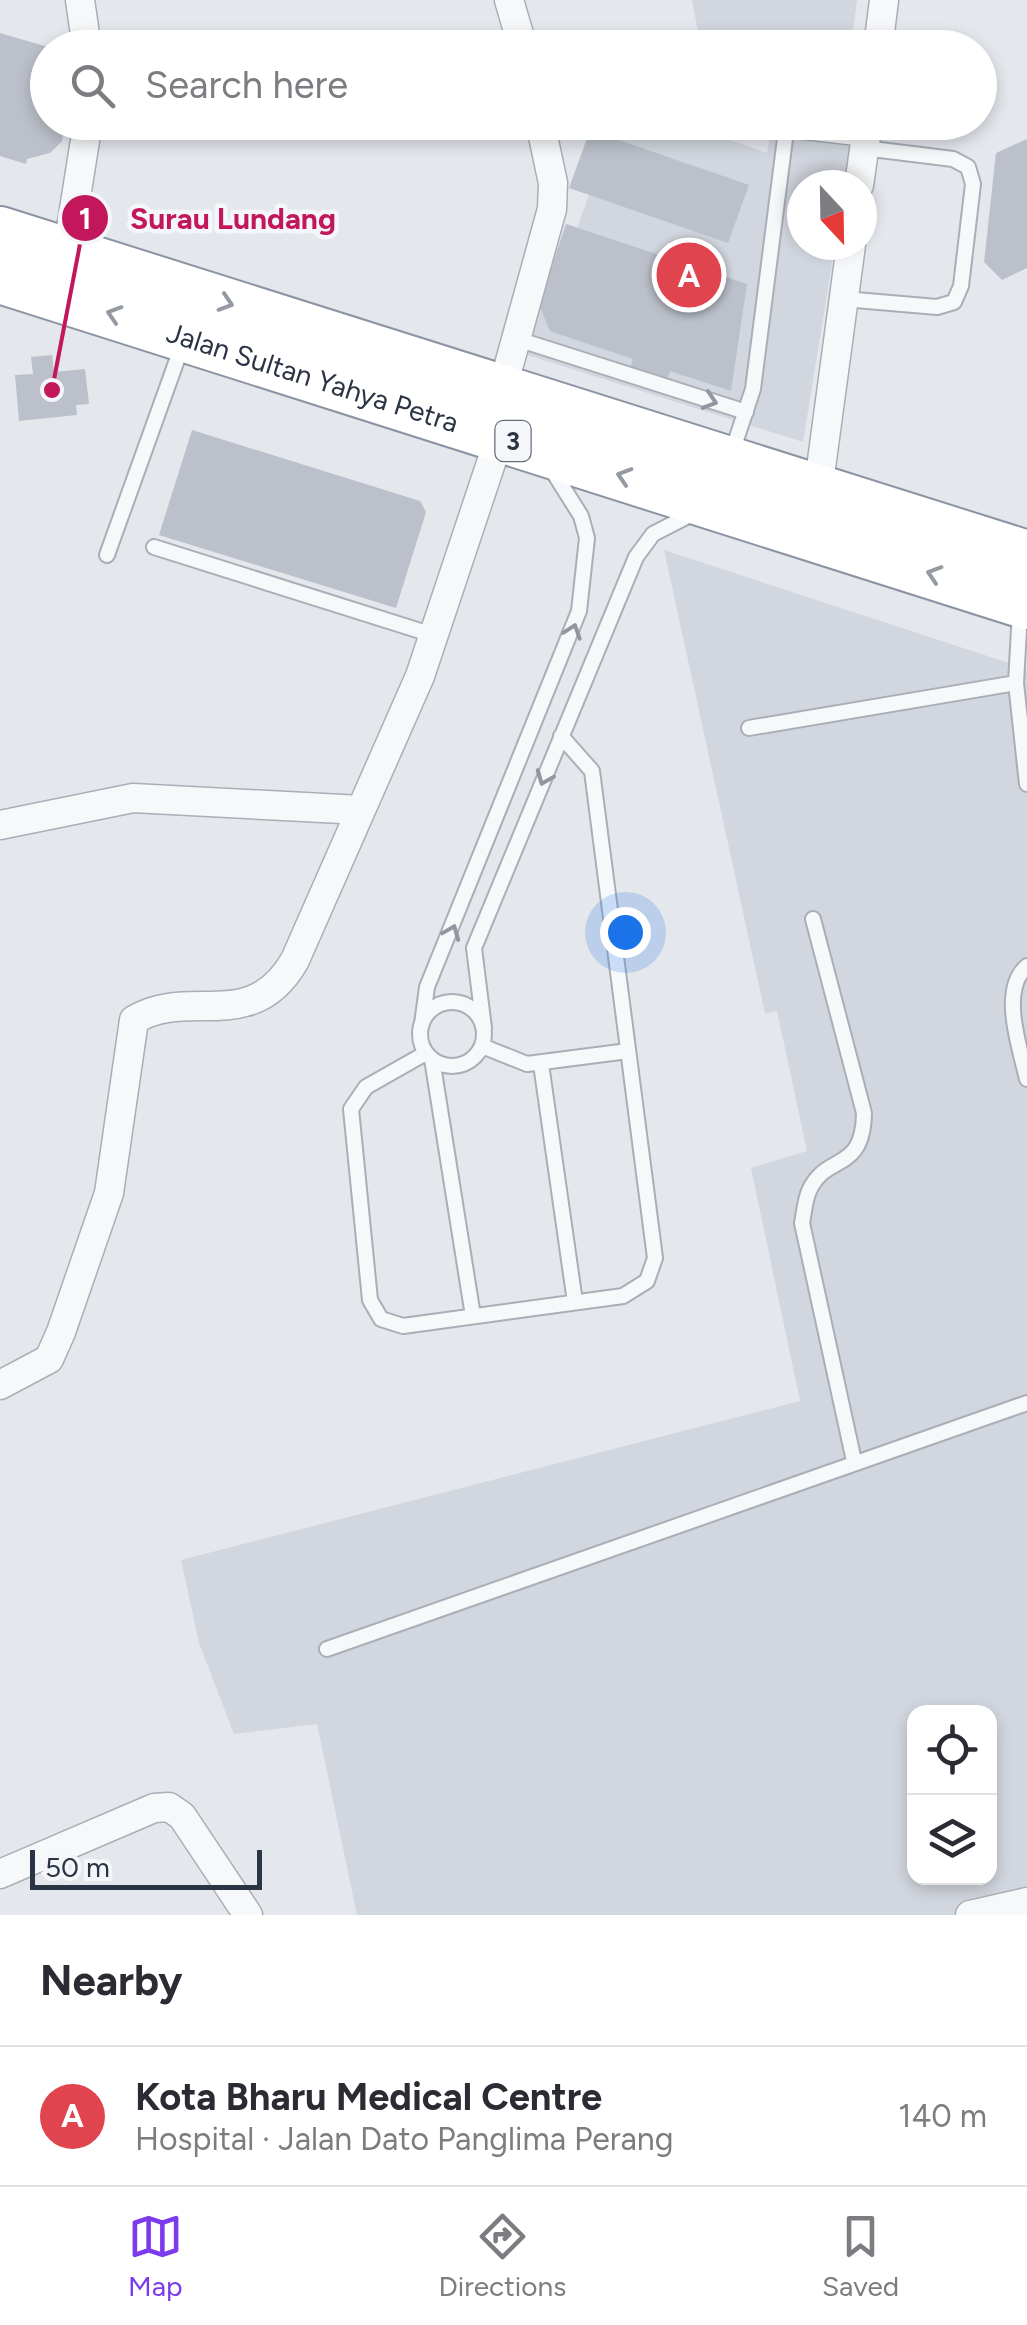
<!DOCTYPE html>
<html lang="en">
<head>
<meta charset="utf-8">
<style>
  body { margin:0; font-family:Figtree,sans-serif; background:#f7f7f7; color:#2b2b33 }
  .controls { position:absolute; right:30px; bottom:30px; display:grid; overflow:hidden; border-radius:20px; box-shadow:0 5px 15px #0003 }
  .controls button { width:90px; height:90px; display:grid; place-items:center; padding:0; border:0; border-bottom:2px solid #e1e1e2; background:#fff; color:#2b2b33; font:50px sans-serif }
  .compass { position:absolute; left:787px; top:170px; width:90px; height:90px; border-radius:50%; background:#fff; box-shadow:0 5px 15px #0003; rotate:158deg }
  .scale { position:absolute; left:30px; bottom:25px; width:232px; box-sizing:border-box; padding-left:10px; border:5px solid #2b3445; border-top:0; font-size:28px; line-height:35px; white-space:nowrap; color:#2b3445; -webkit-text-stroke:8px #f4f6f9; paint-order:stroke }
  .you { position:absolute; left:625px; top:932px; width:35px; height:35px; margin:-25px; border:8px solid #fff; border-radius:50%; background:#1a73e8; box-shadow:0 0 0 15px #1a73e833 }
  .badge { display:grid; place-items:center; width:65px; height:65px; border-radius:50%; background:#7c3aed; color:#fff; font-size:32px; font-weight:700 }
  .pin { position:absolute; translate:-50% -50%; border:5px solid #fff; box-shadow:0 2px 10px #0006 }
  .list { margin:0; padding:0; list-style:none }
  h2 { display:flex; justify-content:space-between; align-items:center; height:130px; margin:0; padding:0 40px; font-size:42px }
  h2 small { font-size:32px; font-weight:400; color:#7c7c81 }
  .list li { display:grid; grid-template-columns:65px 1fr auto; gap:30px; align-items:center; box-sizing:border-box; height:140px; padding:0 40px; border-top:2px solid #e1e1e2 }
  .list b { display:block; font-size:38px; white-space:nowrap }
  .list p { margin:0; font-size:32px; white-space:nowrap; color:#7c7c81 }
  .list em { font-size:32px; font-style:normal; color:#7c7c81 }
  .icon { flex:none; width:55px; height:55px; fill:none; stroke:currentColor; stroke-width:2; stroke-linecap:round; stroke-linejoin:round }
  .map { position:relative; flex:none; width:1027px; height:1915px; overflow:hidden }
  .search { position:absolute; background:#fff; box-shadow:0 5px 15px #0003; left:30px; right:30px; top:30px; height:110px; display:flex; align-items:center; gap:25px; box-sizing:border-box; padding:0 35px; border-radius:55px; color:#7c7c81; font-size:38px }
  .sheet { height:270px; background:#fff }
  nav { display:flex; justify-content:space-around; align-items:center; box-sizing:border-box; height:140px; border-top:2px solid #e1e1e2; background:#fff; font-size:28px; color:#7c7c81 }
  nav a { display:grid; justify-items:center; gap:5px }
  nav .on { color:#7c3aed }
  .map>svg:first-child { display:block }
  .built { fill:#d2d6de; fill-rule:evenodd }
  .building { fill:#bbc0ca }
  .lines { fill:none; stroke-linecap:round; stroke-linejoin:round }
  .lane-casing { stroke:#a9aeb7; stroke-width:18 }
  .street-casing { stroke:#a9aeb7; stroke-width:31 }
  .highway-casing { stroke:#8b94a3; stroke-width:54 }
  .lane { stroke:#f7f8fa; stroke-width:14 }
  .street { stroke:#f7f8fa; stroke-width:28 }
  .highway { stroke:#fff; stroke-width:50 }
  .oneway { stroke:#959aa2 }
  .oneway2 { stroke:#9196a0 }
  .labels { text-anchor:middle; stroke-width:9; stroke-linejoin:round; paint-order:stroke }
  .shield { fill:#f4f6f9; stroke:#676e7b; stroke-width:2.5 }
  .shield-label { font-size:25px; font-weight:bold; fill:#2b3445 }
  .street-label { font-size:28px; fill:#2b3445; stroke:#f4f6f9 }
  .leader { fill:none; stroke:#c2185b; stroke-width:4 }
  .callout-dot { fill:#c2185b; stroke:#f4f6f9; stroke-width:4 }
  .mark-label { font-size:30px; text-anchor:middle; font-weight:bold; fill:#fff }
  .callout-label { font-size:30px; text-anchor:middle; font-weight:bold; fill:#c2185b; stroke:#f4f6f9; stroke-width:9; stroke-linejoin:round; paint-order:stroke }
</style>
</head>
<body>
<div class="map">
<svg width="1027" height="1915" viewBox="0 0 1027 1915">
  <rect width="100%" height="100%" fill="#e4e7ec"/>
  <path class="built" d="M692 0H857L851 47H761L757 33 701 47Z
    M615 123H682L767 153 772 123H855L845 185H802V245H835L803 442 521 353 566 224 577 228Z
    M664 550 1027 669V1915H357L317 1724 234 1734 199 1643 181 1560 800 1401 751 1168 807 1151 777 1011 765 1013ZM914 1712H990V1878H914Z"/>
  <path class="building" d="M0 33 48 47V122H65L62 141 50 153 27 159 26 164 0 156Z
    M590 130 749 185 728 243 569 188Z
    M1027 139V268L1002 280 984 262 996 153Z
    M566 224 747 284 731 391 670 371 665 386 628 374 633 359 550 331 539 305Z
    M52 355 54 372 85 369 89 404 76 405 77 415 19 421 15 375 33 374 31 357Z
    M192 430 420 501 426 512 396 608 159 535Z"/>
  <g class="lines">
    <defs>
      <path id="lane" d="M844 299 937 307 954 302 961 286 973 184 968 167 953 159 864 148
        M517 339 746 412
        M732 452 753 389 787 123
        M154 547 433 635
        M107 555 182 346
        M1020 611 1016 683 1027 784
        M749 728 1016 683
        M813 919 864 1113C863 1174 826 1152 809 1191 805 1200 804 1213 802 1223L854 1461
        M1027 966C999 990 1020 1048 1027 1079
        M420 1034a32 32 0 1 1 64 0a32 32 0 1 1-64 0Z
        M422 1024 427 987 579 611 587 538 581 516 552 470
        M484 1028 474 948 636 557 653 534 692 514
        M482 1046 527 1064 628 1051
        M426 1053 366 1087 351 1109 370 1300 381 1319 403 1326 623 1296 647 1281 655 1258 592 771 561 736
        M432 1059 473 1316
        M541 1064 575 1302
        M327 1649 1027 1403"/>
      <path id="street" d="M80 0 87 48
        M509 0 523 48
        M878 48 884 0
        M779 122 866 132
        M859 185 868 122
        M67 253 88 122
        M502 390 552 209 553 183 540 122
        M818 490 851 245
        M0 825 133 798 361 810
        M0 1385 49 1359 61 1332 109 1193 134 1020C189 986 252 1036 295 960L420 676 500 436
        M0 1874 154 1808 169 1807 182 1816 248 1915
        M970 1915 1027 1902"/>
      <g id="highway">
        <path d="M0 232 1027 556"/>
        <path id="s1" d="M0 278 1027 604"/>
      </g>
    </defs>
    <use href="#lane" class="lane-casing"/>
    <use href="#street" class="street-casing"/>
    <use href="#highway" class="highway-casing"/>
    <use href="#lane" class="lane"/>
    <use href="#street" class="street"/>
    <use href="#highway" class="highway"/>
  </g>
  <defs><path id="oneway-chevron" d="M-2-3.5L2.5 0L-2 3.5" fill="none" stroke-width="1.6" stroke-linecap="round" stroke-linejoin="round" transform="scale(2.5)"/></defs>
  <g class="oneway">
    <use href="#oneway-chevron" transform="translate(226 303) rotate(18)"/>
    <use href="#oneway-chevron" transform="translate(114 314) rotate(-162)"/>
    <use href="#oneway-chevron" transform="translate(624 476) rotate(-162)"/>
    <use href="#oneway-chevron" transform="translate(934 574) rotate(-162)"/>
  </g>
  <g class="oneway2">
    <use href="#oneway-chevron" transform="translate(710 401) rotate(18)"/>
    <use href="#oneway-chevron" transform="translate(573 631) rotate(-71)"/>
    <use href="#oneway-chevron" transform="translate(544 778) rotate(112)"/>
    <use href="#oneway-chevron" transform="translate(452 932) rotate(-68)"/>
  </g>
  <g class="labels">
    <rect class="shield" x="495.5" y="421" width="35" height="40" rx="8"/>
    <g class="shield-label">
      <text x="513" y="450">3</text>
    </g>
    <g class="street-label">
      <text dy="10" stroke="none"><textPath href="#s1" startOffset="328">Jalan Sultan Yahya Petra</textPath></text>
    </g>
  </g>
  <path class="leader" d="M52 390L85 218"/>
  <g class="callout-dot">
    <circle cx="52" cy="390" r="10"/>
    <circle cx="85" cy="218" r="25"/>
  </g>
  <g class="mark-label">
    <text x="85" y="229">1</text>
  </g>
  <g class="callout-label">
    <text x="233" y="229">Surau Lundang</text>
  </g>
</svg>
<div class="controls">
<button><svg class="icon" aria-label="locate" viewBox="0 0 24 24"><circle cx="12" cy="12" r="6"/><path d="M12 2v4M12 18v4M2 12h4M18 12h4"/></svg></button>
<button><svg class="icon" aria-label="layers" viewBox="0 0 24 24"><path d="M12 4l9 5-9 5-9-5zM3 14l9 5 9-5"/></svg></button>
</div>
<svg class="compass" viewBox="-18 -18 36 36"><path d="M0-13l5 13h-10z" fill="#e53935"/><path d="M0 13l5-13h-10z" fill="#7c7c81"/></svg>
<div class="scale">50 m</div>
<div class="you"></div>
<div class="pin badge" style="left:689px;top:275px;background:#e0444e">A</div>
<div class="search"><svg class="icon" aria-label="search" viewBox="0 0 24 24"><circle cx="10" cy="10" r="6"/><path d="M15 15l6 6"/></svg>Search here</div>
</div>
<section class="sheet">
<h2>Nearby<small></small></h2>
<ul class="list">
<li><span class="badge" style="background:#e0444e">A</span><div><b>Kota Bharu Medical Centre</b><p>Hospital · Jalan Dato Panglima Perang</p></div><em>140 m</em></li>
</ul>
</section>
<nav>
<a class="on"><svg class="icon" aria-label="map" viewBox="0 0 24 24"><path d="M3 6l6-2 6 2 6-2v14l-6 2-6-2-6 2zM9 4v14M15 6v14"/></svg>Map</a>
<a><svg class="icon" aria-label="directions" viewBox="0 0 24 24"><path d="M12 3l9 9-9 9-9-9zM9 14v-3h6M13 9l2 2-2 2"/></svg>Directions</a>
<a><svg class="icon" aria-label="saved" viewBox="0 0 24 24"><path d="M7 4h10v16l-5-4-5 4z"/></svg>Saved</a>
</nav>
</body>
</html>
